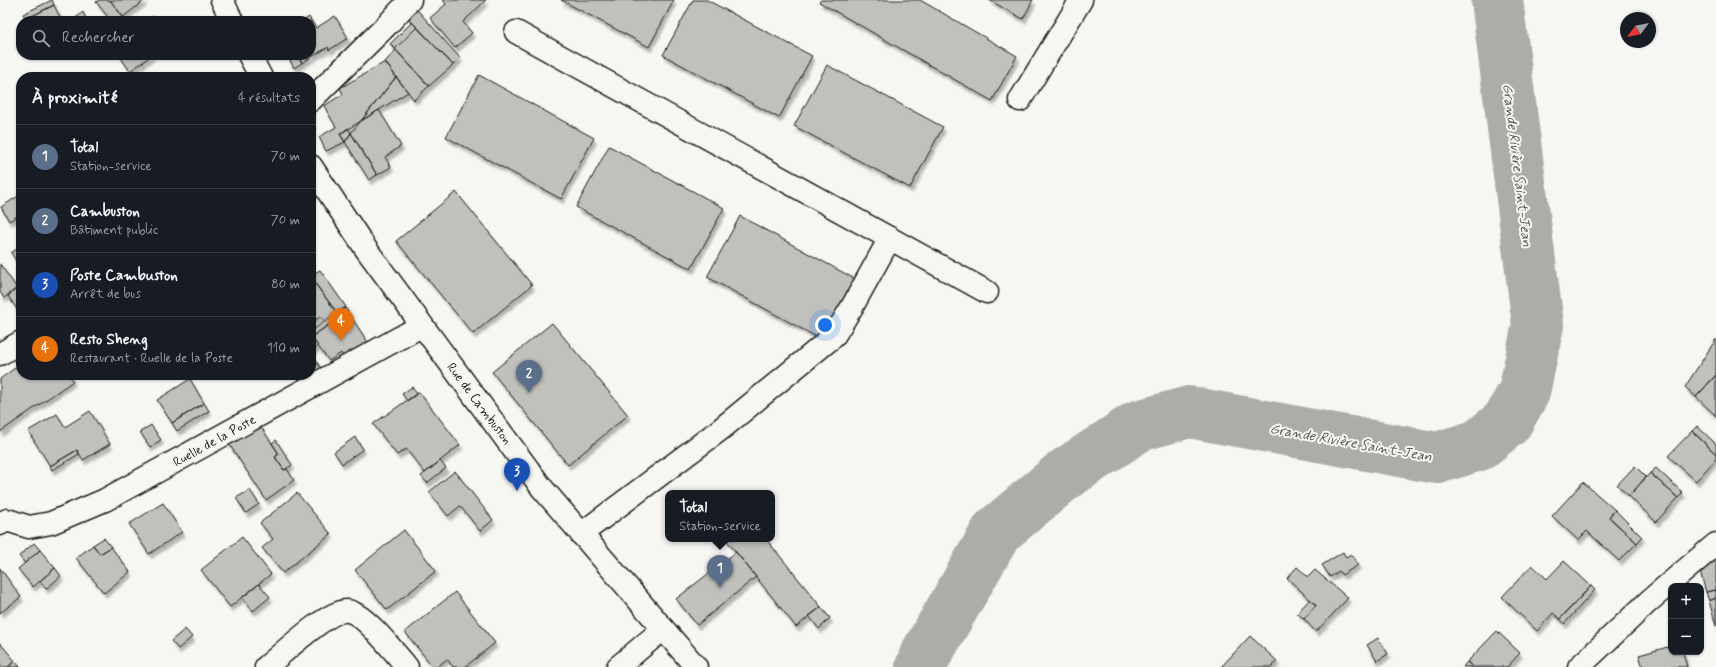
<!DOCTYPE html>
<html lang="fr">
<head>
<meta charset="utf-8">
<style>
  body { margin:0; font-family:Mynerve,sans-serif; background:#242831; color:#f1f3f6 }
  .controls { position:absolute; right:12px; bottom:12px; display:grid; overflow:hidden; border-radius:8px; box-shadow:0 1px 3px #0004 }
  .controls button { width:36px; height:36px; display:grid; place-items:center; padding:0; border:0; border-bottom:1px solid #363941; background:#171b24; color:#f1f3f6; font:20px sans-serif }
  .compass { position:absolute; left:1620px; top:12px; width:36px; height:36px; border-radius:50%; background:#171b24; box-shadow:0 1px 3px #0004; rotate:238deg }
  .you { position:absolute; left:825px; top:325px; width:14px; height:14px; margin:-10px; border:3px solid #fff; border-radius:50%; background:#1a73e8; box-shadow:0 0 0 6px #1a73e833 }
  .badge { display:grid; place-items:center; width:26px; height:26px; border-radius:50%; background:#1a73e8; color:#fff; font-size:13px; font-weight:700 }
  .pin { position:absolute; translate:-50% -33px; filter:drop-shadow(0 1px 2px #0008) }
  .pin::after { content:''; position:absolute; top:21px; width:14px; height:12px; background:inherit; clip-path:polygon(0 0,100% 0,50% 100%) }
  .popup { position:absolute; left:665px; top:490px; width:110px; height:52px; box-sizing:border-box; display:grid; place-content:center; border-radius:8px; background:#171b24; filter:drop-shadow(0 1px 3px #0005); font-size:13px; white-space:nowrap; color:#9ea1a6 }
  .popup b { font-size:15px; color:#f1f3f6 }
  .popup::after { content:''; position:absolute; left:50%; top:100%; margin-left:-8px; border:8px solid transparent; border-top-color:#171b24 }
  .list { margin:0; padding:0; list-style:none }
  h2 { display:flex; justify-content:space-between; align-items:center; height:52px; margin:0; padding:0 16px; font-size:17px }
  h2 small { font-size:13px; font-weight:400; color:#9ea1a6 }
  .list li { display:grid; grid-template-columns:26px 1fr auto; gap:12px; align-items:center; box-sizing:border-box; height:64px; padding:0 16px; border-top:1px solid #363941 }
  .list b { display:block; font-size:15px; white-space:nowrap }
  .list p { margin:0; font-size:13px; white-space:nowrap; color:#9ea1a6 }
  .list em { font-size:13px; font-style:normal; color:#9ea1a6 }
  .icon { flex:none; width:22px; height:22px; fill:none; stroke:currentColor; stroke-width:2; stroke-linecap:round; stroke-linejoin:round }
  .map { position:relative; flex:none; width:1716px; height:667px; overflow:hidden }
  .search { position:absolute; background:#171b24; box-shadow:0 1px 3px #0004; left:16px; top:16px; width:300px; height:44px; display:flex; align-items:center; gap:10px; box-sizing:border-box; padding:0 14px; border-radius:16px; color:#9ea1a6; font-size:15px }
  .panel { position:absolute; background:#171b24; box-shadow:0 1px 3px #0004; left:16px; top:72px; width:300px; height:308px; border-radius:16px }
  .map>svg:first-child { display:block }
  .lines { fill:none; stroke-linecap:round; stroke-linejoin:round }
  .river { stroke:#acaca9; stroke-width:52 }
  .building { fill:#c0c0bd; stroke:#1c1c1c; filter:url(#shadow) }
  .minor-casing { stroke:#1c1c1c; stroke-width:25 }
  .major-casing { stroke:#1c1c1c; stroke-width:25 }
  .minor { stroke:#f6f6f2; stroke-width:22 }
  .major { stroke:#f6f6f2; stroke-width:22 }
  .labels { text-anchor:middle; stroke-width:4; stroke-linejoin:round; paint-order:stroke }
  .street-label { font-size:13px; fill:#1c1c1c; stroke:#f6f6f2 }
  .water-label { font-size:14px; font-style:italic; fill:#565654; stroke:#f6f6f2 }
</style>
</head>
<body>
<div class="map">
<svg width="1716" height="667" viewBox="0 0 1716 667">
  <defs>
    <filter id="shadow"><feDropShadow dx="2.5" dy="4.5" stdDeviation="1" flood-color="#0004"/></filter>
  </defs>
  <rect width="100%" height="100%" fill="#f6f6f2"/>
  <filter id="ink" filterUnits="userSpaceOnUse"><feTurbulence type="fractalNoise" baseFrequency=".025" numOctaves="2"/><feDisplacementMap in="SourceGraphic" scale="8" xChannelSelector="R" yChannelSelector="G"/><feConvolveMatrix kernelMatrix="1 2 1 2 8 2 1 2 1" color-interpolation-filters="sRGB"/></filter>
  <g filter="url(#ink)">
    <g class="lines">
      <path class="river" d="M921 667 925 656 997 531 1064 475 1138 426 1189 412 1437 458 1479 445 1507 422 1524 392 1538 325 1497 0"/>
    </g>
    <path class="building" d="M52 0 54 5 26 19 23 14Z
      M99 0H110L123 17 119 21H111L96 2Z
      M110 0H145L123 17Z
      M443 0H486L463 22 472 33 455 48 430 18 446 4Z
      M561 0H674L649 47Z
      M693 0H707L812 56 779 118 663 55Z
      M821 0H920L1017 56 992 101 819 2Z
      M989 0H1033L1023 19Z
      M54 5 62 21H27L26 19Z
      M413 5 460 58 453 65 404 14Z
      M83 12 87 21H72Z
      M153 16 157 21H147Z
      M335 16 348 38 329 50 328 47 302 63 297 55H311V21H303L309 17 316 28Z
      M412 22 417 27 395 49 390 44Z
      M417 27 453 65 429 86 395 49Z
      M396 50 429 86 414 100 385 62Z
      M119 55H153L130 71Z
      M287 55H297L302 63 294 68Z
      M385 62 396 77 361 121 340 134 345 142 326 151 319 137 336 127 324 106 343 94 340 88Z
      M827 65 943 127 910 188 794 126Z
      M479 75 594 138 561 199 446 137Z
      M396 77 408 92 361 121Z
      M379 110 401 146 385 157 391 167 377 175 351 133 361 121Z
      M348 128 351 133 345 142 340 134Z
      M351 133 377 175 369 180 345 142Z
      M609 146 724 208 691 269 576 207Z
      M456 192 532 285 473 334 396 241Z
      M20 195 21 214 9 221 1 207Z
      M740 216 855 279 822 340 707 277Z
      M21 246V268L11 253Z
      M0 264 17 288 4 298 0 292Z
      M320 270 346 307 337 313 311 278V275Z
      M311 278 337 313 325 321 321 316 312 323 311 321Z
      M21 285V315L8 296Z
      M345 308 348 312 311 337V331Z
      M348 312 371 347 347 363 341 353 329 361 311 337Z
      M552 323 628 415 568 465 492 372Z
      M311 337 318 346 311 351Z
      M1716 339V375L1696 397 1685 387Z
      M21 347V375H69L73 381 0 432V379L19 365 11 354Z
      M312 356 327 376 311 385 304 375H311Z
      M1716 375V416L1696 397Z
      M190 379 204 403 172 423 157 400Z
      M412 387 417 394 407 401 402 394Z
      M419 392 460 445 425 473 406 449 397 455 373 424Z
      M204 403 209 411 177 431 172 423Z
      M90 411 110 444 83 460 77 450 50 466 28 431 57 414 65 427Z
      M259 424 279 454 275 457 284 470 287 469 294 480 266 500 227 441Z
      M151 425 161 440 150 447 140 432Z
      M1697 426 1716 444V454L1692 431Z
      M1692 431 1716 454V459L1696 481 1668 456Z
      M355 437 363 449 342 464 334 452Z
      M276 440 292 465 284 470 275 457 279 454 272 443Z
      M77 450 79 454 52 470 50 466Z
      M440 461 446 468 427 483 421 476Z
      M1635 466 1646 477 1629 496 1617 485Z
      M1656 468 1683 493 1678 498 1650 473Z
      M455 471 493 520 480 531 460 506 448 516 429 492Z
      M1650 473 1678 498 1656 522 1629 496Z
      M1583 482 1615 510 1609 517 1637 543 1619 561 1587 531 1578 540 1552 516Z
      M250 490 259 504 246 513 236 498Z
      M297 493 331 534 283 573 262 548 273 539 260 523Z
      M163 503 182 532 149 554 129 524Z
      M1615 510 1642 537 1637 543 1609 517Z
      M404 530 436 571 387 610 355 570Z
      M242 537 271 574 230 607 201 570Z
      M104 538 111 547 100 554 93 545Z
      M730 539H766L821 607 796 627 727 541Z
      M34 543 40 550 25 563 19 556Z
      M93 545 100 554 111 547 130 572 104 593 76 558Z
      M40 550 55 568 33 587 18 569Z
      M736 552 756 577 697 625 676 599Z
      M1343 552 1346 557 1351 554 1358 565 1342 575 1339 571 1330 577 1322 565Z
      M1716 559V590L1706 592 1699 568Z
      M1564 561 1591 586 1560 619 1553 613 1537 631 1502 597 1532 565 1547 579Z
      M1297 567 1308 577 1315 570 1348 598 1316 632 1304 619 1316 605 1287 578Z
      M0 568 21 597 0 613Z
      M55 568 61 576 46 589 40 581Z
      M259 584 270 597 253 611 242 598Z
      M1591 586 1595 590 1564 624 1560 619Z
      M1716 590V598L1709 601 1706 592Z
      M455 592 495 643 465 667H453L447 659 437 667H433L405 632Z
      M1716 598V626L1709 601Z
      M1310 599 1316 605 1304 619 1297 613Z
      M821 607 830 618 819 629 809 616Z
      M185 629 192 637 178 649 171 641Z
      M1497 631 1520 653 1507 667H1473L1467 662Z
      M1250 636 1277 661 1272 667H1221Z
      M1378 638 1388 654 1377 661 1367 645Z
      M0 643 15 661 8 667H0Z
      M1671 646V652H1683L1687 667H1643L1639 655Z
      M15 661 20 667H8Z
      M1467 662 1473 667H1463Z"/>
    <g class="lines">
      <defs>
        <path id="minor" d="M516 32 987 292
          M311 100 388 24 410 0
          M1020 100 1081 0
          M0 354 21 342
          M0 524 7 520 29 527 51 523 105 500 421 326
          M581 534 721 429 834 336 852 307 890 238
          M266 667C281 655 330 608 348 611 365 614 395 653 407 667
          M618 667 663 629
          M1579 667 1649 601 1716 544"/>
        <path id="major" d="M222 0 232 21
          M249 55 261 77
          M311 166 366 249 542 488 696 667"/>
      </defs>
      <use href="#minor" class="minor-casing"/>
      <use href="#major" class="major-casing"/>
      <use href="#minor" class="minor"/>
      <use href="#major" class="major"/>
    </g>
  </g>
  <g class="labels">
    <g class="street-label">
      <text transform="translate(480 403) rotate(53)" y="5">Rue de Cambuston</text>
      <text transform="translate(214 440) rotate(-29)" y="5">Ruelle de la Poste</text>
    </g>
    <g class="water-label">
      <text transform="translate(1518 165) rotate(83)" y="5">Grande Rivière Saint-Jean</text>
      <text transform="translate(1351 442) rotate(10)" y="5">Grande Rivière Saint-Jean</text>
    </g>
  </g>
</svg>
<div class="controls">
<button>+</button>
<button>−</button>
</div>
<svg class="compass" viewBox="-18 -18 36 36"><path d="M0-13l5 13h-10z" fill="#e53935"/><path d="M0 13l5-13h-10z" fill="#9ea1a6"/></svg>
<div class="you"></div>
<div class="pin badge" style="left:720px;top:588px;background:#5c6f8a">1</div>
<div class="popup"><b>Total</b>Station-service</div>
<div class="pin badge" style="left:529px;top:393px;background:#5c6f8a">2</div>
<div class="pin badge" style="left:517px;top:491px;background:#1a4fb4">3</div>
<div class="pin badge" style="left:341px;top:341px;background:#e8710a">4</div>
<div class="search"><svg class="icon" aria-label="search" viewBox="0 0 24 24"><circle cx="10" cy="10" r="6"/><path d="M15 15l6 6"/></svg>Rechercher</div>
<section class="panel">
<h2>À proximité<small>4 résultats</small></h2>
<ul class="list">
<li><span class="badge" style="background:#5c6f8a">1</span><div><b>Total</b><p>Station-service</p></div><em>70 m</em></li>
<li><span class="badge" style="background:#5c6f8a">2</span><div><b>Cambuston</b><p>Bâtiment public</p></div><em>70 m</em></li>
<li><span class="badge" style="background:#1a4fb4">3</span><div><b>Poste Cambuston</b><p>Arrêt de bus</p></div><em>80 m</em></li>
<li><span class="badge" style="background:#e8710a">4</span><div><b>Resto Sheng</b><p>Restaurant · Ruelle de la Poste</p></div><em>110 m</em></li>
</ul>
</section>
</div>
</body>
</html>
